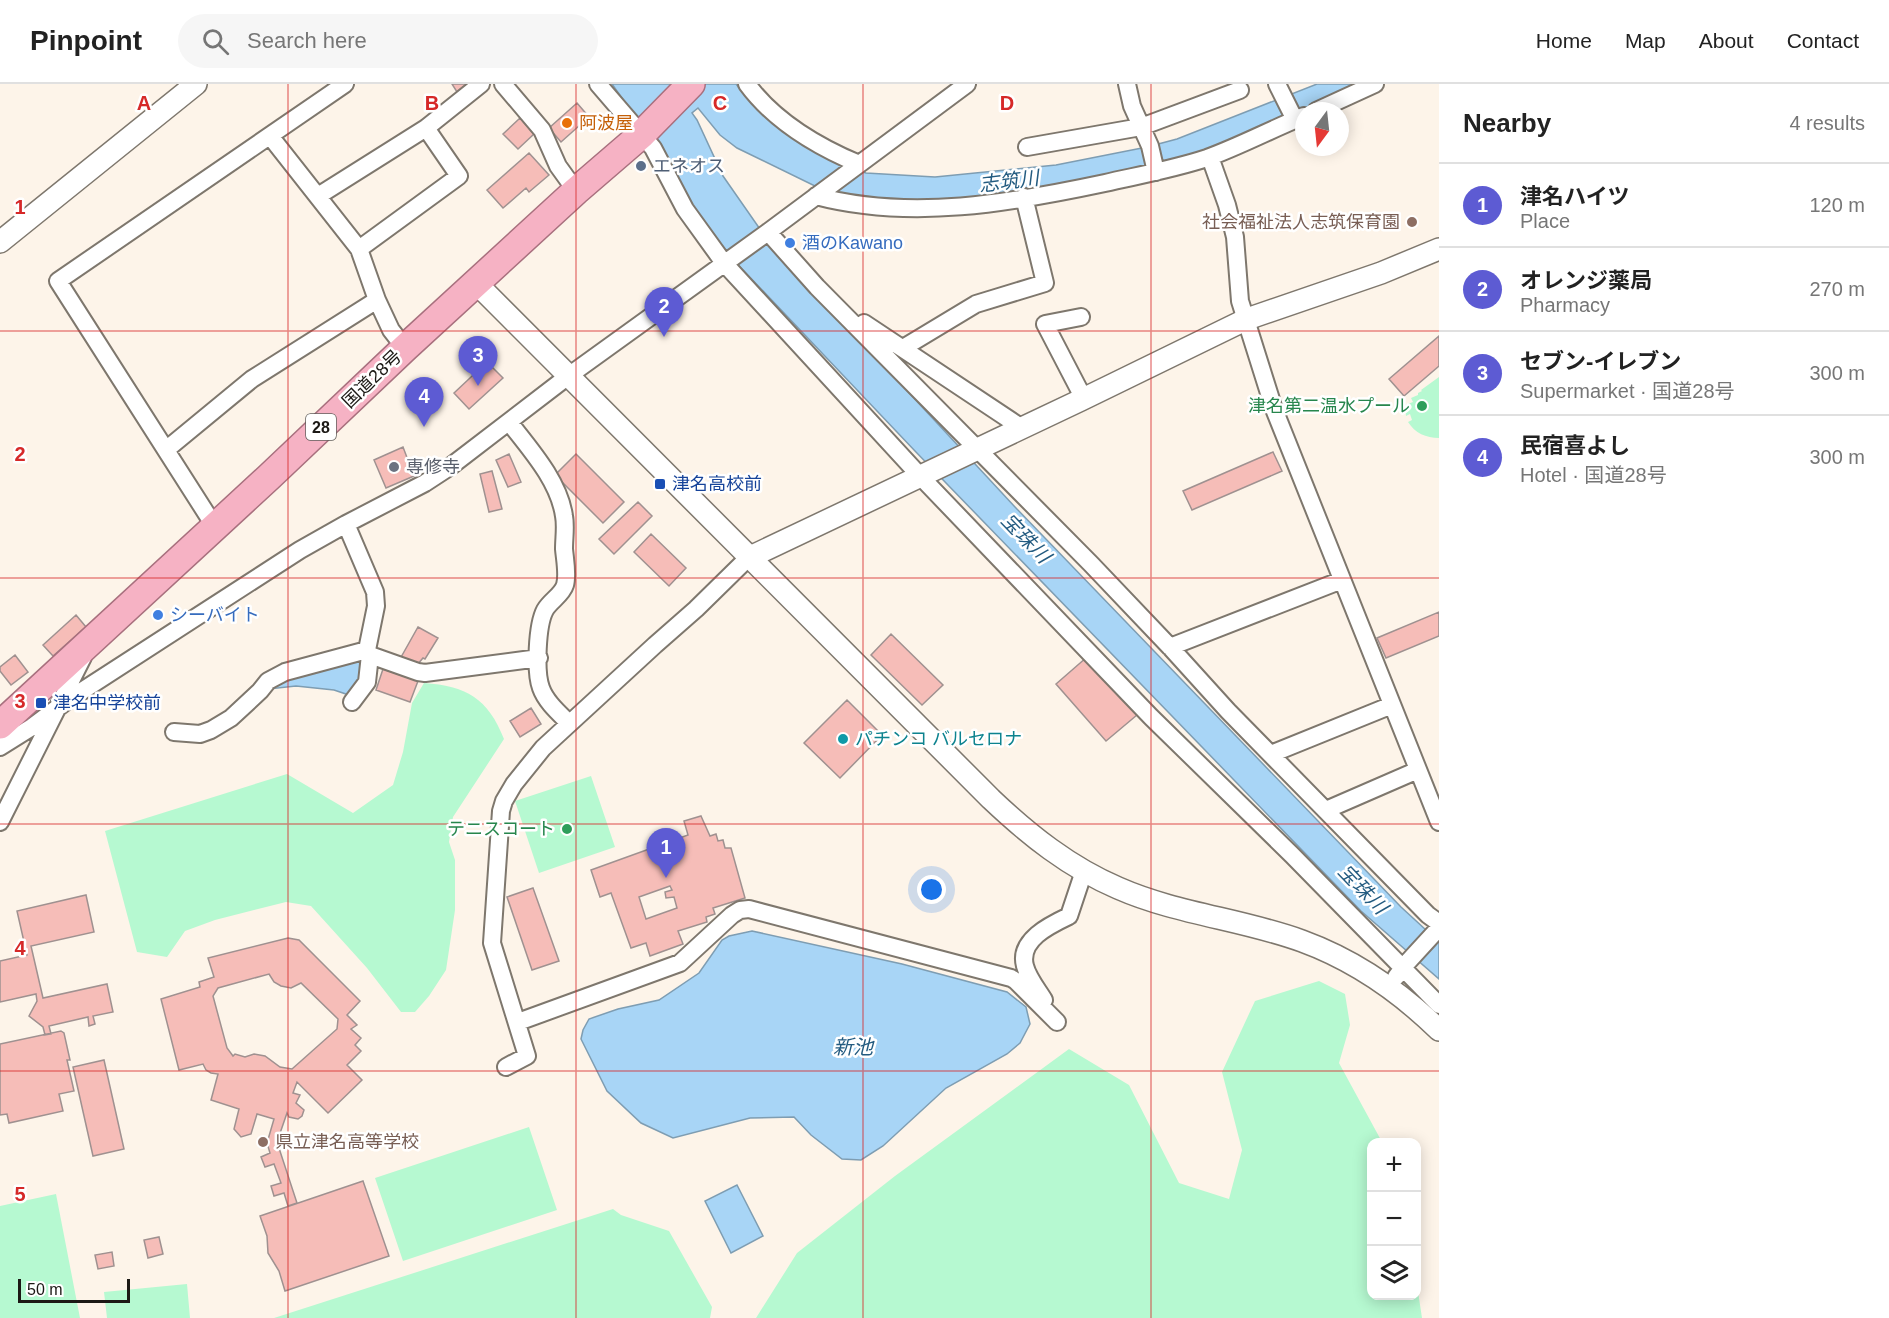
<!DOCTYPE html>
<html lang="en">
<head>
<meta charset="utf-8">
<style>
  body { margin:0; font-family:Helvetica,"Noto Sans JP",sans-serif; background:#f6f6f6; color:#222 }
  .controls { position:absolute; right:18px; bottom:18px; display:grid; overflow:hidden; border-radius:12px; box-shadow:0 3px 15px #0003 }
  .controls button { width:54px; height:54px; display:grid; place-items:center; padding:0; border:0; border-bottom:2px solid #e0e0e0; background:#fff; color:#222; font:30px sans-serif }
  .compass { position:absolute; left:1295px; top:18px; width:54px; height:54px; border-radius:50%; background:#fff; box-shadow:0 3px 15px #0003; rotate:195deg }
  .scale { position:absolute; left:18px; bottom:15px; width:112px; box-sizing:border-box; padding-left:6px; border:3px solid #1c1915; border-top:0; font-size:16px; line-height:21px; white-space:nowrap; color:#1c1915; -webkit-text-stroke:4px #fff; paint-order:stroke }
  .you { position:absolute; left:932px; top:806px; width:21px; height:21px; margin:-15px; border:4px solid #fff; border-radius:50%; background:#1a73e8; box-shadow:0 0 0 9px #1a73e833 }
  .badge { display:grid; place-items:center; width:39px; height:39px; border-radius:50%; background:#5d5bd3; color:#fff; font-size:20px; font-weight:700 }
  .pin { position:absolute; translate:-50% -50px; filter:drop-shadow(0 2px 3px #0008) }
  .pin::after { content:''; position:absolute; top:32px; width:21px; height:18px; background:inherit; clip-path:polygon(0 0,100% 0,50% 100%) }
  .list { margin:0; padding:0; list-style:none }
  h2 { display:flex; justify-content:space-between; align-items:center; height:78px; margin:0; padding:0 24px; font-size:26px }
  h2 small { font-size:20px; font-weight:400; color:#767676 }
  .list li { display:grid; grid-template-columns:39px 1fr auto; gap:18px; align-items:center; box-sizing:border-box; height:84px; padding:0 24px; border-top:2px solid #e0e0e0 }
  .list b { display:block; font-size:22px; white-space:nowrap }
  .list p { margin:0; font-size:20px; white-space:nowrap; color:#767676 }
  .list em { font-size:20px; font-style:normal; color:#767676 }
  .icon { flex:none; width:33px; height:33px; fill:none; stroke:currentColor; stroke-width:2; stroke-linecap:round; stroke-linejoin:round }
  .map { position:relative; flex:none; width:1439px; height:1234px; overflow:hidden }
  header { display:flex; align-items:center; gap:36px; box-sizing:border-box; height:84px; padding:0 30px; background:#fff; border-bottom:2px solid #e0e0e0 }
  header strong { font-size:28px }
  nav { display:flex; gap:33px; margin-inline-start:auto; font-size:21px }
  .search { width:420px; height:54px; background:#f6f6f6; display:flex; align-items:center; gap:15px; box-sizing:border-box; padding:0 21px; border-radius:33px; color:#767676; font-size:22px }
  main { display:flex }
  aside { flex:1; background:#fff }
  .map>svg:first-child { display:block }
  .green { fill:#b6f9d1 }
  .water { fill:#a8d5f6; stroke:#7e9db2; stroke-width:1.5 }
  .building { fill:#f6bdb8; stroke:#9f9190; stroke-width:1.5; fill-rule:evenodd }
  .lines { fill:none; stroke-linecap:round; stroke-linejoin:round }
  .minor-casing { stroke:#7e776d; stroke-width:20 }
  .tertiary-casing { stroke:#7e776d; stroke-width:24 }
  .trunk-casing { stroke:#a8707e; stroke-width:30 }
  .minor { stroke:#fff; stroke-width:16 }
  .tertiary { stroke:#fff; stroke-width:21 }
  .trunk { stroke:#f6b2c4; stroke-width:27 }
  .grid { fill:none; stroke:#d62828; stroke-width:1.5; stroke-opacity:0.55 }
  .food-dot { fill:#e8710a; stroke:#fff; stroke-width:2 }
  .service-dot { fill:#5c6f8a; stroke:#fff; stroke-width:2 }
  .education-dot { fill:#8d6e63; stroke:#fff; stroke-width:2 }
  .shop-dot { fill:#3f7fe0; stroke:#fff; stroke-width:2 }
  .leisure-dot { fill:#2e9e5b; stroke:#fff; stroke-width:2 }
  .worship-dot { fill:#6b7280; stroke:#fff; stroke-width:2 }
  .transit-dot { fill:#1a4fb4; stroke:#fff; stroke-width:2 }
  .culture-dot { fill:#0f9aa8; stroke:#fff; stroke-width:2 }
  .labels { text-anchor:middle; stroke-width:5; stroke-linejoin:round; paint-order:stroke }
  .shield { fill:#fff; stroke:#605e5b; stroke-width:1.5 }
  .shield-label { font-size:16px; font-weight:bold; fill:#1c1915 }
  .food-label { font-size:18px; fill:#c56008; stroke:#fff; text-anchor:start }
  .service-label { font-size:18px; fill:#4e5e75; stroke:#fff; text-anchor:start }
  .education-label { font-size:18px; fill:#785e54; stroke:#fff; text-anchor:end }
  .shop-label { font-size:18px; fill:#366cbe; stroke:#fff; text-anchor:start }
  .street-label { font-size:18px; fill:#1c1915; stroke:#fff }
  .leisure-label { font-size:18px; fill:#27864d; stroke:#fff; text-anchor:end }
  .worship-label { font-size:18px; fill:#5b616d; stroke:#fff; text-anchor:start }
  .transit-label { font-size:18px; fill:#164399; stroke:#fff; text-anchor:start }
  .culture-label { font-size:18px; fill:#0d838f; stroke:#fff; text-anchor:start }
  .water-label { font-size:20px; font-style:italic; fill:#235b80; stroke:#fff }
  .grid-label { font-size:20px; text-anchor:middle; font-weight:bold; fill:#d62828; stroke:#fff; stroke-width:5; stroke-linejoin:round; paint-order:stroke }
</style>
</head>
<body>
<header>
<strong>Pinpoint</strong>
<div class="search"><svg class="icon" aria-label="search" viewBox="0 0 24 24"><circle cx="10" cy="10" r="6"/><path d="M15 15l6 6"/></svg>Search here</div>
<nav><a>Home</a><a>Map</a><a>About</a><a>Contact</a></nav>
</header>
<main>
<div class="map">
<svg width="1439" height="1234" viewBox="0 0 1439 1234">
  <rect width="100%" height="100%" fill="#fdf4e9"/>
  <path class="green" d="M1439 293V354C1426 354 1415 349 1408 338L1412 336 1410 330 1406 332 1405 321 1413 318 1411 314 1418 311V309L1422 307 1421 306Z
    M424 599C466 602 488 614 504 655L453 733 449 758 455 776V826L446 886 429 912 415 928H401L367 884 311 822 286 818 215 836 185 847 167 873 137 868 105 747 287 690 353 729 393 701 403 668 412 619Z
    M591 692 615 763 539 789 515 717Z
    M1319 897 1345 910 1350 941 1339 979 1382 1058H1372V1212H1416L1417 1201 1422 1234H756L797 1169 895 1092 1069 965 1129 1001 1179 1099 1229 1115 1242 1066 1222 988 1255 917Z
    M529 1043 557 1126 403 1177 375 1094Z
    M56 1110 80 1234H0V1122Z
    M613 1125 621 1131 669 1147 712 1223 710 1234H274Z
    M187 1200 190 1234H107L104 1208Z"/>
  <path class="water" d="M612 0H736L748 15 844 82 866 89 935 93 1056 81 1147 63 1177 55 1317 0H1366L1207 69 1020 111 878 119 817 103 737 64 720 51 698 24 692 29 697 36 723 92 769 158 1015 423 1401 823 1439 858V895L1361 827 915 367 725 167 693 129 657 63Z
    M357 575 363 578 365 588 349 611 334 606 296 602 269 605 270 601Z
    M752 847 902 880 1007 908 1026 923 1030 940 1020 959 1007 970 946 1004 883 1062 861 1076 842 1075 811 1051 794 1033 750 1034 673 1054 641 1039 607 1007 581 955 583 946 589 935 618 925 659 916 699 889 722 856 729 852Z
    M737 1101 763 1152 731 1169 705 1117Z"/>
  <path class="building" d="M452 0H469L457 8Z
    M577 19 589 33 561 58 549 44Z
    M520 34 534 50 518 65 503 50Z
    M529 69 549 91 529 108 526 104 503 124 487 106Z
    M1439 252V282L1404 312 1389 295Z
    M487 278 503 294 469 325 454 309Z
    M403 363 414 392 386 404 374 376Z
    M1273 368 1282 387 1192 426 1183 407Z
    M509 370 521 398 508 403 496 376Z
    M576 370 624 418 603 439 555 391Z
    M492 387 502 425 489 428 480 390Z
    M638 418 652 432 614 470 599 455Z
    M651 450 686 484 669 502 634 468Z
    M1439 528V552L1386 574 1377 554Z
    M76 531 86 543 53 572 43 561Z
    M418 543 438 554 425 575 423 574 417 581 400 575Z
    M891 550 943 601 922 621 871 571Z
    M15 571 28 588 11 601 0 587V583Z
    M1087 573 1137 631 1106 657 1056 600Z
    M383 585 418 597 410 618 376 606Z
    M847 616 882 651 840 694 804 659Z
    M531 624 541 640 520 653 510 637Z
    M701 732 710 752 716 750 718 757 723 756 725 764H731L745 814 713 824 715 830 706 833 707 838 678 847 683 860 650 872 646 859 631 864 611 809 600 813 591 786 688 751 684 737ZM670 802 672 806 665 808 666 814 674 813 677 824 646 835 639 813Z
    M533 804 559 877 532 886 507 813Z
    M86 811 94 848 31 862 43 914 107 900 113 928 93 932 95 940 89 942 88 933 49 942 51 950 45 951 43 943 29 932 37 917 36 910 0 918V877L27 871 17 827Z
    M288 854 299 856 360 917 347 931 357 941 351 945 361 954 355 961 361 967 347 981 362 996 328 1029 297 998 293 1009 300 1011 296 1019 304 1026 302 1032 298 1035 289 1033 287 1029 277 1058 297 1119 288 1122 284 1109 274 1112 271 1102 281 1099 274 1080 265 1083 261 1073 270 1069 267 1059 274 1035 257 1030 251 1050 241 1053 234 1045 239 1025 211 1016 218 990 211 989 206 986 203 980 179 986 161 915 200 903 199 898 214 893 208 874ZM269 890 274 898 281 902 291 904 301 899 338 935 337 945 292 985 280 983 265 972 254 970 245 973 235 970 233 972 227 964 213 912 218 904Z
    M61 947 64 949 70 976H67L74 1007 59 1010 63 1027 9 1039 7 1030 0 1031V960Z
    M104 976 124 1065 93 1072 73 983Z
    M363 1097 389 1172 285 1207 279 1187 268 1169 267 1152 260 1132Z
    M159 1153 163 1170 148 1174 144 1156Z
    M112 1168 114 1182 98 1185 95 1171Z"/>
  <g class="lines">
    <defs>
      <path id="minor" d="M503 0 542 46 558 82 576 107
        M598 0 653 64 685 125 724 179 920 392 1151 633 1292 771 1439 921
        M747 0C775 38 816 62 859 80
        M1127 0 1132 22 1150 62 1156 88
        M1277 0 1295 36
        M1316 27 1375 0
        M270 52 359 165 377 216 391 246 405 264
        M1027 63 1141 43 1240 6
        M1210 73 1227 121 1235 153 1240 217 1274 325 1439 738
        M318 112 426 44 481 0
        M816 112C911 137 1011 119 1105 99 1140 91 1174 85 1207 74 1240 62 1272 45 1304 32
        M768 148 817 203 1091 480 1170 563 1228 627 1428 831 1439 839
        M359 165 459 92 426 44
        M1081 233 1045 240 1084 315
        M863 240 864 239 1022 344
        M903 264 976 220 1045 199 1024 113
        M509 338C530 365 559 397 564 432 566 442 564 454 564 465 565 476 568 491 565 501 562 511 550 517 545 526 537 541 535 588 541 604 546 618 559 629 569 639
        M167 365 252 295 377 216
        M215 443 58 197 345 0
        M1170 563 1342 496
        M367 566 370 571 418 588 425 589 539 574
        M352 618 367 598 370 571
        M174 648 200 650 211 646 231 634 260 607 268 597 285 588 367 566 376 522 375 508 346 440
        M0 663 32 643 68 616 300 466 346 440 425 399 451 382 567 293 768 148 967 0
        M1271 670 1392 621
        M1326 726 1418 686
        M0 738 83 573
        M1396 893 1405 881 1439 844
        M1044 916C1038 906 1028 894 1025 882 1018 856 1050 841 1069 832L1084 787
        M518 938 680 879 732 831 740 826 749 825 1011 894 1016 897 1057 938
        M506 983 527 972 492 859 501 727 504 717 514 700 543 664 655 561 696 525 748 474"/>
      <path id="tertiary" d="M0 158 196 0
        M476 199 991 715C1029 751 1069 783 1118 804 1177 830 1242 835 1302 857 1354 876 1399 907 1439 946
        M748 474 1081 316 1247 235 1381 189 1439 165"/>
      <path id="trunk" d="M0 641 269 393 405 264 576 107 641 51 691 0"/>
    </defs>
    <use href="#minor" class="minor-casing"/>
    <use href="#tertiary" class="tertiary-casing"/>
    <use href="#trunk" class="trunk-casing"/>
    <use href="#minor" class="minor"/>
    <use href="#tertiary" class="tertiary"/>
    <use href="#trunk" class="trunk"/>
  </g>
  <path class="grid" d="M288 0V1234M576 0V1234M863 0V1234M1151 0V1234M0 247H1439M0 494H1439M0 740H1439M0 987H1439"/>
  <circle class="food-dot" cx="567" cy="39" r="6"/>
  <circle class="service-dot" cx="641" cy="82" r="6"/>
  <g class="education-dot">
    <circle cx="1412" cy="138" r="6"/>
    <circle cx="263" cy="1058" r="6"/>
  </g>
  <g class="shop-dot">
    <circle cx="790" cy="159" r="6"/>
    <circle cx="158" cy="531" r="6"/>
  </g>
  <g class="leisure-dot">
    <circle cx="1422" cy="322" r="6"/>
    <circle cx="567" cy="745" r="6"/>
  </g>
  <circle class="worship-dot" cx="394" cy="383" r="6"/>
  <g class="transit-dot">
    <rect x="654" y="394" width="12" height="12" rx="3"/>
    <rect x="35" y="613" width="12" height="12" rx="3"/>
  </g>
  <circle class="culture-dot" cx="843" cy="655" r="6"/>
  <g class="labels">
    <rect class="shield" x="306" y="330" width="30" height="26" rx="4.5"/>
    <g class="shield-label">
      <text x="321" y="349">28</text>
    </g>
    <g class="food-label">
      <text x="579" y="45">阿波屋</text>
    </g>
    <g class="service-label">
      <text x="653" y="88">エネオス</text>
    </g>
    <g class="education-label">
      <text x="1400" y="144">社会福祉法人志筑保育園</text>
      <text x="275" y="1064" text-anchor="start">県立津名高等学校</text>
    </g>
    <g class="shop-label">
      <text x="802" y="165">酒のKawano</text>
      <text x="170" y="537">シーバイト</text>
    </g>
    <g class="street-label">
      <text transform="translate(372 295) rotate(-44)" y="6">国道28号</text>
    </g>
    <g class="leisure-label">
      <text x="1410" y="328">津名第二温水プール</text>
      <text x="555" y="751">テニスコート</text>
    </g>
    <g class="worship-label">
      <text x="406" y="389">専修寺</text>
    </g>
    <g class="transit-label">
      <text x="672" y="406">津名高校前</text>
      <text x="53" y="625">津名中学校前</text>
    </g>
    <g class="culture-label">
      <text x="855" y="661">パチンコ バルセロナ</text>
    </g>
    <g class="water-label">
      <text transform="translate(1009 97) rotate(-7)" y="7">志筑川</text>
      <text transform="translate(1026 454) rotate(46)" y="7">宝珠川</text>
      <text transform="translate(1363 805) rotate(46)" y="7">宝珠川</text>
      <text x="853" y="970">新池</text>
    </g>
  </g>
  <g class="grid-label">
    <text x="144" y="26">A</text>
    <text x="432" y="26">B</text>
    <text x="720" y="26">C</text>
    <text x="1007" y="26">D</text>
    <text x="20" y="130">1</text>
    <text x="20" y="377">2</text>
    <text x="20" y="624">3</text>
    <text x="20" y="871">4</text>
    <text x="20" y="1117">5</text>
  </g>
</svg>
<div class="controls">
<button>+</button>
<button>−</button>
<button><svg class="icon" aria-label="layers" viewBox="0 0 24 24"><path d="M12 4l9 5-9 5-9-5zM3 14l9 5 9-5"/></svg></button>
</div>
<svg class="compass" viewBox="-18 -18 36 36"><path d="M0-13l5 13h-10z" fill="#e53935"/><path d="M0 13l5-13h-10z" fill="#767676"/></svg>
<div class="scale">50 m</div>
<div class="you"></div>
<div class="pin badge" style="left:666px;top:794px">1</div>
<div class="pin badge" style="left:664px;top:253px">2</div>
<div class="pin badge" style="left:478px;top:302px">3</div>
<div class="pin badge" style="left:424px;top:343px">4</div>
</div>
<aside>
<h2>Nearby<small>4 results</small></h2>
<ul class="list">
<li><span class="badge">1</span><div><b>津名ハイツ</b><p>Place</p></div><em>120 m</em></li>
<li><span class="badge">2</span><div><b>オレンジ薬局</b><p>Pharmacy</p></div><em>270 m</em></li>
<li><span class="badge">3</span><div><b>セブン-イレブン</b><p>Supermarket · 国道28号</p></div><em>300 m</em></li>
<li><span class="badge">4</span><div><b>民宿喜よし</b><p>Hotel · 国道28号</p></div><em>300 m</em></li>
</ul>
</aside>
</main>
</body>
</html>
